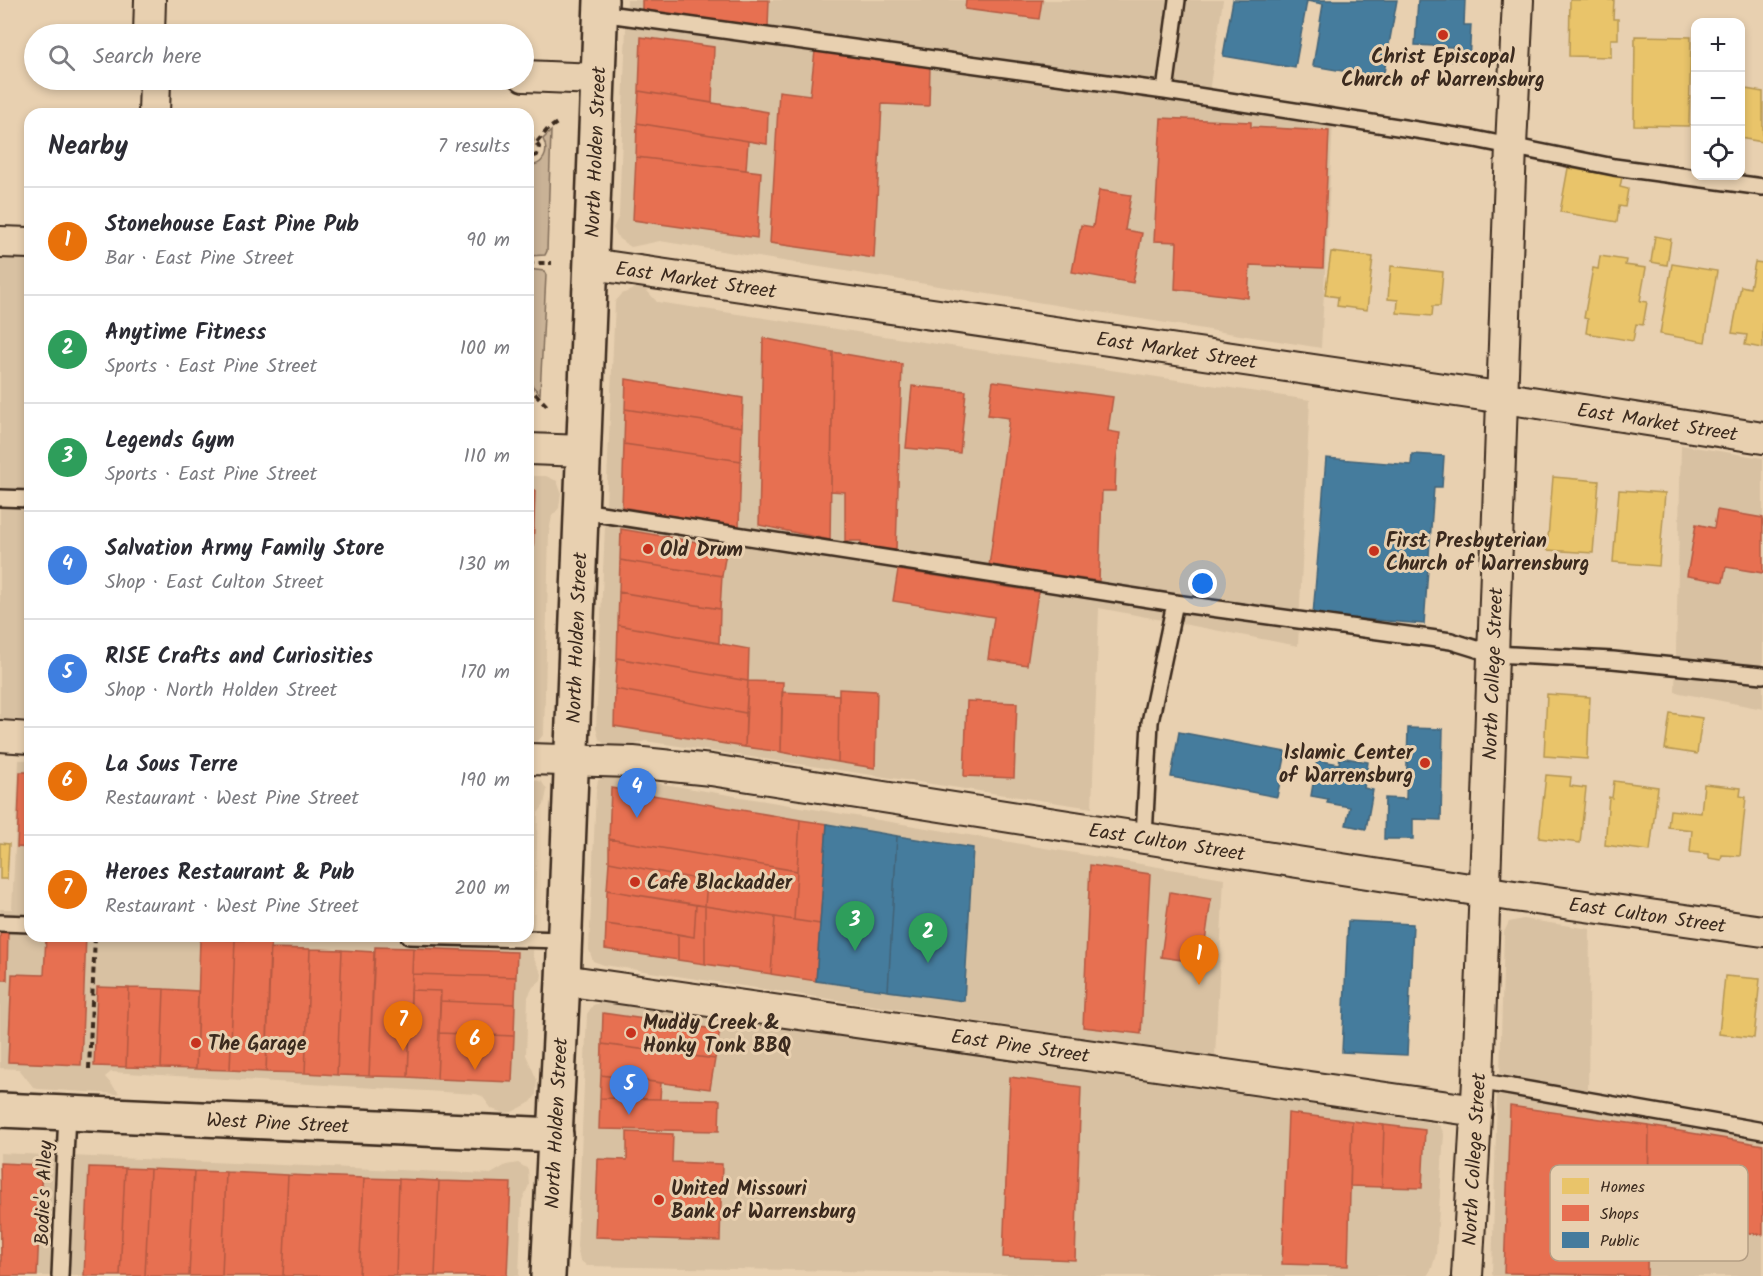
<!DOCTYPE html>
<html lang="en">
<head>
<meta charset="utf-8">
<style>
  body { margin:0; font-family:Kalam,sans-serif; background:#f7f7f7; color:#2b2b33 }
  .controls { position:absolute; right:18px; top:18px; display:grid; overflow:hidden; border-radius:12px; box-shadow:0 3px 9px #0003 }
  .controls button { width:54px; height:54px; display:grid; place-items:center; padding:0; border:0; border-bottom:2px solid #e1e1e2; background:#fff; color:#2b2b33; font:30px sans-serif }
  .you { position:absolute; left:1203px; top:584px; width:21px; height:21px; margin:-15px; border:4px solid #fff; border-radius:50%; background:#1a73e8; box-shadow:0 0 0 9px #1a73e833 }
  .badge { display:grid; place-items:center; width:39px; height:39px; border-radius:50%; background:#c8321e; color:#fff; font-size:20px; font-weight:700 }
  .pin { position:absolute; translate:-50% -50px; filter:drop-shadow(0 2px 3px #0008) }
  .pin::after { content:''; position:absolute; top:32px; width:21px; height:18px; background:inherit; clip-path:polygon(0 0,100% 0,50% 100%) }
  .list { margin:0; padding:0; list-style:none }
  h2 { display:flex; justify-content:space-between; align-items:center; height:78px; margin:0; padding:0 24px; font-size:26px }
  h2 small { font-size:20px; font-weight:400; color:#7c7c81 }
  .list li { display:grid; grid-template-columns:39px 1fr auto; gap:18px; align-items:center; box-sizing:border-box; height:108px; padding:0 24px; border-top:2px solid #e1e1e2 }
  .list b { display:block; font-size:22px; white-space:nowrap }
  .list p { margin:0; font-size:20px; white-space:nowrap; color:#7c7c81 }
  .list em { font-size:20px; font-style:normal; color:#7c7c81 }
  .icon { flex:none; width:33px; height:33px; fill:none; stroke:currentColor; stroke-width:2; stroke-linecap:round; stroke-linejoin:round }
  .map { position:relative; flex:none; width:1763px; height:1276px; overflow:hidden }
  .search { position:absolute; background:#fff; box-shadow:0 3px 9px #0003; left:24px; top:24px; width:510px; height:66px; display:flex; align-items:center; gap:15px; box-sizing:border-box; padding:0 21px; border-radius:33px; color:#7c7c81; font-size:22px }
  .panel { position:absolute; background:#fff; box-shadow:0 3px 9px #0003; left:24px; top:108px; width:510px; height:834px; border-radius:18px }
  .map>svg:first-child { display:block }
  .built { fill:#d8c1a2 }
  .green { fill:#c9b296; stroke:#826e5a; stroke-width:1.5 }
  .homes { fill:#e9c46a; stroke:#b59653; stroke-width:1.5 }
  .shops { fill:#e76f51; stroke:#b35a42; stroke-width:1.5 }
  .public { fill:#457b9d; stroke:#426377; stroke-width:1.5 }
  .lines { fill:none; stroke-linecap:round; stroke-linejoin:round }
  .lane-casing { stroke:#3b2a1e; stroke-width:20 }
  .street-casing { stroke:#3b2a1e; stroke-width:34 }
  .secondary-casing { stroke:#3b2a1e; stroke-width:38 }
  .path { stroke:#3b2a1e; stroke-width:4; stroke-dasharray:6 4.5; stroke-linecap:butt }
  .lane { stroke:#e8d0b0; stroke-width:15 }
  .street { stroke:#e8d0b0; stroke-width:30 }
  .secondary { stroke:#e8d0b0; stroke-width:33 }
  .poi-dot { fill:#c8321e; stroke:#e8d0b0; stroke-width:2 }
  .labels { text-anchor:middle; stroke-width:6; stroke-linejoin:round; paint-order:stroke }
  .poi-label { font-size:20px; font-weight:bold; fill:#3b2a1e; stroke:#e8d0b0; text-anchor:start }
  .street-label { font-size:20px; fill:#3b2a1e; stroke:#e8d0b0 }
  .key { fill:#e8d0b0; stroke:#b49e84; stroke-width:1.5 }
  .key-label { font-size:16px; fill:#3b2a1e }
</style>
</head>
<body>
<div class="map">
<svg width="1763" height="1276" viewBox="0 0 1763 1276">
  <rect width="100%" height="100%" fill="#e8d0b0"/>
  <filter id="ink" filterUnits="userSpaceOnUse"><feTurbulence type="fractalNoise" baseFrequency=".0167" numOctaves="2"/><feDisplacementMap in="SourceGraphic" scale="12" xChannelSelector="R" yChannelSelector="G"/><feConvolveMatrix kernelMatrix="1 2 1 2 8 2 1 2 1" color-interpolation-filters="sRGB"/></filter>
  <g filter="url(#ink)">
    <path class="built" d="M627 0H1223L1207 105 1333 122 1321 348 660 241 631 247 619 239 613 228 619 216Z
      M0 258 30 259V720L0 719Z
      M636 288H643L648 292 657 302 1310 400 1298 646 1099 608 1092 808 645 741 629 747 605 745 599 739 596 728 615 302 622 294Z
      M1681 445 1763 458V709L1675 692Z
      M528 476H546L557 481 561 492 559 508 552 516 549 532 544 734 537 742 528 743Z
      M19 760H30V936H528V778L542 782 547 790 544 805 538 813 533 957 542 974 541 980 533 987 528 997 526 1055 537 1080 536 1095 531 1102 522 1107 512 1112 503 1113 492 1109 482 1096 476 1094 111 1072 105 1077 119 1093 117 1094 38 1089 34 1088 19 1069 0 1068V909H12Z
      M607 777H622L1224 878 1215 1057 604 965 593 961 589 950 596 791 598 780Z
      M1523 919 1590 929 1588 1092 1500 1074 1504 932 1509 922Z
      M603 1002 1430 1122 1440 1126 1444 1134 1436 1254 1432 1268 1427 1276H1092L587 1266 580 1260 577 1247 587 1014 593 1005Z
      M1497 1094 1763 1140V1276H1493L1492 1274Z
      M0 1153 491 1174 506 1165 518 1163 528 1169 529 1185 522 1201 519 1276H0Z"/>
    <path class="green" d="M551 131 547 251 545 255 528 256V166C543 166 550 153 543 139Z
      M528 269 544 271 546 275 540 394 528 381Z"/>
    <path class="homes" d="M1570 0H1614L1613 19H1618V39H1611V57L1569 56Z
      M1635 36 1691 37 1689 126 1634 125Z
      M1740 88 1763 92V142L1740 138Z
      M1568 168 1622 177 1620 187 1628 189 1625 207 1619 206 1617 222 1560 212Z
      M1655 236 1671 239 1667 265 1651 262Z
      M1331 252 1373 257 1367 310 1337 306 1338 297 1325 295Z
      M1600 256 1626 260 1625 265 1646 268 1640 301 1647 302 1643 325 1636 324 1633 341 1586 333 1588 319 1584 318 1593 268 1598 269Z
      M1755 262 1763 263V348L1745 345 1747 335 1732 333 1741 286 1750 288Z
      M1672 264 1717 271 1705 342 1660 334Z
      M1391 266 1443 272 1440 306H1433L1432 316 1397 313 1398 300 1388 299Z
      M1553 477 1599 481 1593 553 1547 550Z
      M1619 490 1665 493 1659 566 1613 562Z
      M1547 694 1590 697 1587 759 1544 756Z
      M1670 713 1702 718 1697 754 1665 749Z
      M1546 775 1571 777 1570 786 1586 788 1580 843 1539 838Z
      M1614 781 1658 787 1650 851 1605 845 1609 797 1612 798Z
      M1704 784 1741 788 1740 796 1746 797 1740 856 1722 855 1721 860 1709 858V854L1690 852 1692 830 1668 827 1670 810 1701 813Z
      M0 843 9 844 7 879H0Z
      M1725 976 1760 979 1754 1038 1719 1034Z"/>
    <path class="shops" d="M642 0H769L768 28 642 11Z
      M966 0H1042L1039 19 965 9Z
      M641 37 714 47 712 103 639 91Z
      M815 51 930 66 929 106 882 104 874 258 770 243 779 91 810 95Z
      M639 91 768 112 767 144 637 123Z
      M1161 118 1251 122V127L1329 131 1323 268 1250 265 1248 298 1175 289 1177 242 1154 241Z
      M637 123 748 141 746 170 636 157Z
      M636 157 761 172 757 238 633 220Z
      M1099 190 1131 195 1125 230 1142 233 1133 283 1072 272 1081 225 1093 227Z
      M763 338 833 352 830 540 759 525Z
      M833 352 902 364 896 550 861 549V541H845V492L831 491Z
      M626 379 743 398 742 427 625 409Z
      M993 381 1113 397 1108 431 1120 433 1116 462 1115 491H1102L1099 581 989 566 1009 418 988 415Z
      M912 386 966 391 960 453 906 448Z
      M625 409 742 427 741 461 624 444Z
      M624 444 741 461 739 528 622 507Z
      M528 490H535L534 521H528Z
      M1717 510 1763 518V573L1726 567 1723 582 1687 576 1696 524 1714 528Z
      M528 521H534L533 561 528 560Z
      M621 529 727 547 722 576 620 560Z
      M528 560 533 561 532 587H528Z
      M620 560 722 576 720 609 619 592Z
      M898 570 1038 592 1027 665 988 659 994 617 893 601Z
      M528 587H532L529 659H528Z
      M619 592 720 609 719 643 618 625Z
      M618 625 749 649 748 681 617 658Z
      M617 658 748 681 746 713 615 689Z
      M748 681 783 682 781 752 745 747Z
      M615 689 746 713 745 747 614 726Z
      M839 689 877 691 875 768 838 762Z
      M782 692 839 695 838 762 781 752Z
      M967 701 1017 703 1014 778 964 776Z
      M20 772H30V848L17 847Z
      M611 788 800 820 797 871 609 839Z
      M800 820 827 824 820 924 794 920Z
      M609 839 797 871 794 920 705 906 707 881 609 862Z
      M609 862 707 881 705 906 607 890Z
      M1090 865 1150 874 1141 1034 1083 1027Z
      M607 890 696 905 694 937 606 924Z
      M1170 892 1211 899 1202 963 1161 957Z
      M696 905 705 906V964L678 960V934L694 937Z
      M705 906 775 917 771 974 705 964Z
      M775 917 820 924 816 981 771 974Z
      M606 924 678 934V960L605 949Z
      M0 930H8L7 980H0Z
      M46 936H86L81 1065 8 1062 12 974 44 975Z
      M200 939 235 940 230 1070 196 1069Z
      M235 940 271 941 266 1072 230 1070Z
      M375 947 413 948 408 1077 369 1076Z
      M270 948 310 949 305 1073 266 1072Z
      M413 948 517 952 516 977 412 974Z
      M310 949 342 950 337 1075 305 1073Z
      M342 950 374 952 369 1076 337 1075Z
      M412 974 516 977 515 1004 440 1001 441 991 411 990Z
      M97 987 129 988 126 1067 94 1066Z
      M129 988 164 989 161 1068 126 1067Z
      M164 989 198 991 196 1069 161 1068Z
      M411 990 441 991 437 1079 408 1077Z
      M440 1001 515 1004 514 1036 439 1033Z
      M603 1013 720 1030 715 1059 602 1044Z
      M439 1033 514 1036 512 1082 437 1079Z
      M602 1044 715 1059 710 1089 601 1075Z
      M601 1075 661 1083 660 1099 600 1098Z
      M1010 1077 1081 1087 1075 1260 1003 1257Z
      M600 1098 720 1100 719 1131 599 1129Z
      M1510 1106 1649 1126 1647 1276 1504 1273Z
      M1288 1113 1352 1121 1348 1266 1282 1264Z
      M1352 1121 1384 1125 1382 1187 1350 1186Z
      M1384 1125 1425 1130 1422 1188 1382 1187Z
      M1649 1126 1763 1145V1235L1648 1218Z
      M627 1132 673 1134 672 1162 722 1164 720 1241 595 1237 598 1159 627 1160Z
      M0 1163 42 1165 37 1276H1Z
      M89 1167 125 1168 120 1276H84Z
      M125 1168 150 1169 145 1276H120Z
      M150 1169 194 1171 189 1276H145Z
      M194 1171 226 1172 222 1276H189Z
      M226 1172 288 1175 283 1276H222Z
      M288 1175 364 1178 359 1276H283Z
      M364 1178 399 1179 396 1276H359Z
      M399 1179 439 1181 435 1276H396Z
      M439 1181 511 1183 507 1276H435Z"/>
    <path class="public" d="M1233 0H1397L1383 78 1313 66 1323 4 1307 1 1295 68 1223 56Z
      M1418 0H1465L1464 25H1471L1469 62 1452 61 1453 47 1415 45Z
      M1412 454 1444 456 1442 487H1434L1424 624 1313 615 1326 458 1411 465Z
      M1408 728 1443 729 1441 820 1413 819V839H1384L1385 798 1406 799Z
      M1179 732 1286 752 1277 797 1171 777Z
      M1340 757 1368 762 1364 788 1373 790 1366 829 1346 825 1350 807 1327 803 1328 799 1311 796 1317 760 1339 764Z
      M827 824 897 836 888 991 816 981Z
      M897 836 973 848 964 1001 888 991Z
      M1348 921 1413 924 1407 1055 1342 1052Z"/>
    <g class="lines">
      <defs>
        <path id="lane" d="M600 13 1165 91 1475 139 1614 167 1763 187
          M1165 91 1177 0
          M0 498 30 499
          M582 511 1175 603 1451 641 1493 654 1613 660 1763 675
          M1144 837 1150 722 1175 603
          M0 923 30 924
          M409 936 564 940
          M1478 1081 1763 1131
          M60 1276 67 1112"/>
        <g id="street">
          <path d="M149 34 150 0"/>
          <path d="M524 76 597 79"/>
          <path d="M154 114 155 80"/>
          <path d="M0 242 30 243"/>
          <path id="s1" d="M591 264 1538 403 1763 438"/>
          <path d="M528 449 584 451"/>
          <path d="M0 736 30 738"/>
          <path id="s2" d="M528 759 633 762 711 770 1514 896 1763 931"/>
          <path id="s3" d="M563 980 1477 1111"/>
          <path id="s4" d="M1467 1276 1478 1081 1511 146 1518 0"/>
        </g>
        <g id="secondary">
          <path id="s5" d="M0 1110 556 1135"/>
          <path id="s6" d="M548 1276 563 980 601 0"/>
        </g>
      </defs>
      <use href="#lane" class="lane-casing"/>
      <use href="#street" class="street-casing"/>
      <use href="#secondary" class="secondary-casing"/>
      <path class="path" d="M528 140H534L539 147 537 155 528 158
        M537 142 548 129 557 123
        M528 263H552
        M528 386 547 406
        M89 1069 95 936"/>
      <use href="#lane" class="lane"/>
      <use href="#street" class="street"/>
      <use href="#secondary" class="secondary"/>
    </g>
  </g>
  <g class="poi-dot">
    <circle cx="1443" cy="35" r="6"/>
    <circle cx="648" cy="549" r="6"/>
    <circle cx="1374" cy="551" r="6"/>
    <circle cx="1425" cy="763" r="6"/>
    <circle cx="635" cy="882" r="6"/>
    <circle cx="631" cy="1033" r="6"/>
    <circle cx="196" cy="1043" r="6"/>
    <circle cx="659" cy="1200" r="6"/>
  </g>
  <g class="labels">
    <g class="poi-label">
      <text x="1443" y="63" text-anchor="middle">Christ Episcopal<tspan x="1443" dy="23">Church of Warrensburg</tspan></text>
      <text x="1386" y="547">First Presbyterian<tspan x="1386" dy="23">Church of Warrensburg</tspan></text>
      <text x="660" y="556">Old Drum</text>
      <text x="1413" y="759" text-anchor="end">Islamic Center<tspan x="1413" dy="23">of Warrensburg</tspan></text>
      <text x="647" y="889">Cafe Blackadder</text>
      <text x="643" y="1029">Muddy Creek &amp;<tspan x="643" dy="23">Honky Tonk BBQ</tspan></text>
      <text x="208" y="1050">The Garage</text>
      <text x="671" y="1195">United Missouri<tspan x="671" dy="23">Bank of Warrensburg</tspan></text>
    </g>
    <g class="street-label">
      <text dy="7" stroke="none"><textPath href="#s6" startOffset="1125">North Holden Street</textPath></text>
      <text dy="7" stroke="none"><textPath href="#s1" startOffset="106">East Market Street</textPath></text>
      <text dy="7" stroke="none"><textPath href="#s1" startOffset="592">East Market Street</textPath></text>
      <text dy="7" stroke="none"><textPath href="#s1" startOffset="1078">East Market Street</textPath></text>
      <text dy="7" stroke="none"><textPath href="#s6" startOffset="639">North Holden Street</textPath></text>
      <text dy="7" stroke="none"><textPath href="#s4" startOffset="603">North College Street</textPath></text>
      <text dy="7" stroke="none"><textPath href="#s2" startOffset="645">East Culton Street</textPath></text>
      <text dy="7" stroke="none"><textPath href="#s2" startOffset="1131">East Culton Street</textPath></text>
      <text dy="7" stroke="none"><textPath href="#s3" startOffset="462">East Pine Street</textPath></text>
      <text dy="7" stroke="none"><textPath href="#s5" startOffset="278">West Pine Street</textPath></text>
      <text dy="7" stroke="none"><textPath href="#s6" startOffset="153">North Holden Street</textPath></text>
      <text dy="7" stroke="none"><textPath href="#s4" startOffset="117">North College Street</textPath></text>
      <text transform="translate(43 1193) rotate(-88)" y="7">Bodie's Alley</text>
    </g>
  </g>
  <rect x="1550" y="1165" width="198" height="96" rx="9" class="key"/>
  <rect x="1562" y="1178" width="27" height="16" fill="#e9c46a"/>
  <rect x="1562" y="1205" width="27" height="16" fill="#e76f51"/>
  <rect x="1562" y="1232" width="27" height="16" fill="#457b9d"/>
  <g class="key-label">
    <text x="1600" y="1192">Homes</text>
    <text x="1600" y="1219">Shops</text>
    <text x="1600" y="1246">Public</text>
  </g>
</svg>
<div class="controls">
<button>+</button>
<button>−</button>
<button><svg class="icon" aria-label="locate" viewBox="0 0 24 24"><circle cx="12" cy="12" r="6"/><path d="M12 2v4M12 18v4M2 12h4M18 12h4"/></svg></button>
</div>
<div class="you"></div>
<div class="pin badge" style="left:1199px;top:985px;background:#e8710a">1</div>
<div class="pin badge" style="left:928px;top:963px;background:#2e9e5b">2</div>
<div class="pin badge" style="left:855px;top:951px;background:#2e9e5b">3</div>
<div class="pin badge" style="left:637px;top:818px;background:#3f7fe0">4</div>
<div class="pin badge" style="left:629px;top:1115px;background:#3f7fe0">5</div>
<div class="pin badge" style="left:475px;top:1070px;background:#e8710a">6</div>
<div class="pin badge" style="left:403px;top:1051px;background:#e8710a">7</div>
<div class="search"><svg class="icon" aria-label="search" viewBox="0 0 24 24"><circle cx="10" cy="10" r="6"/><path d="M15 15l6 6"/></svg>Search here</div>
<section class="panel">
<h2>Nearby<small>7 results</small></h2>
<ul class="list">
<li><span class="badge" style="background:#e8710a">1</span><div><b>Stonehouse East Pine Pub</b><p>Bar · East Pine Street</p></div><em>90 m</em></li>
<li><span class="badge" style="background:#2e9e5b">2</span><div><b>Anytime Fitness</b><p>Sports · East Pine Street</p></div><em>100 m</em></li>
<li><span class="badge" style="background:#2e9e5b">3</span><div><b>Legends Gym</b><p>Sports · East Pine Street</p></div><em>110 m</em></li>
<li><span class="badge" style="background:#3f7fe0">4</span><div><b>Salvation Army Family Store</b><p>Shop · East Culton Street</p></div><em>130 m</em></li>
<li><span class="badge" style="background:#3f7fe0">5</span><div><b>RISE Crafts and Curiosities</b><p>Shop · North Holden Street</p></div><em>170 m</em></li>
<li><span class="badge" style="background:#e8710a">6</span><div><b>La Sous Terre</b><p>Restaurant · West Pine Street</p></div><em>190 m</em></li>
<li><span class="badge" style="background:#e8710a">7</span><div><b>Heroes Restaurant &amp; Pub</b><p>Restaurant · West Pine Street</p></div><em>200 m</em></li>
</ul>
</section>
</div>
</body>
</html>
